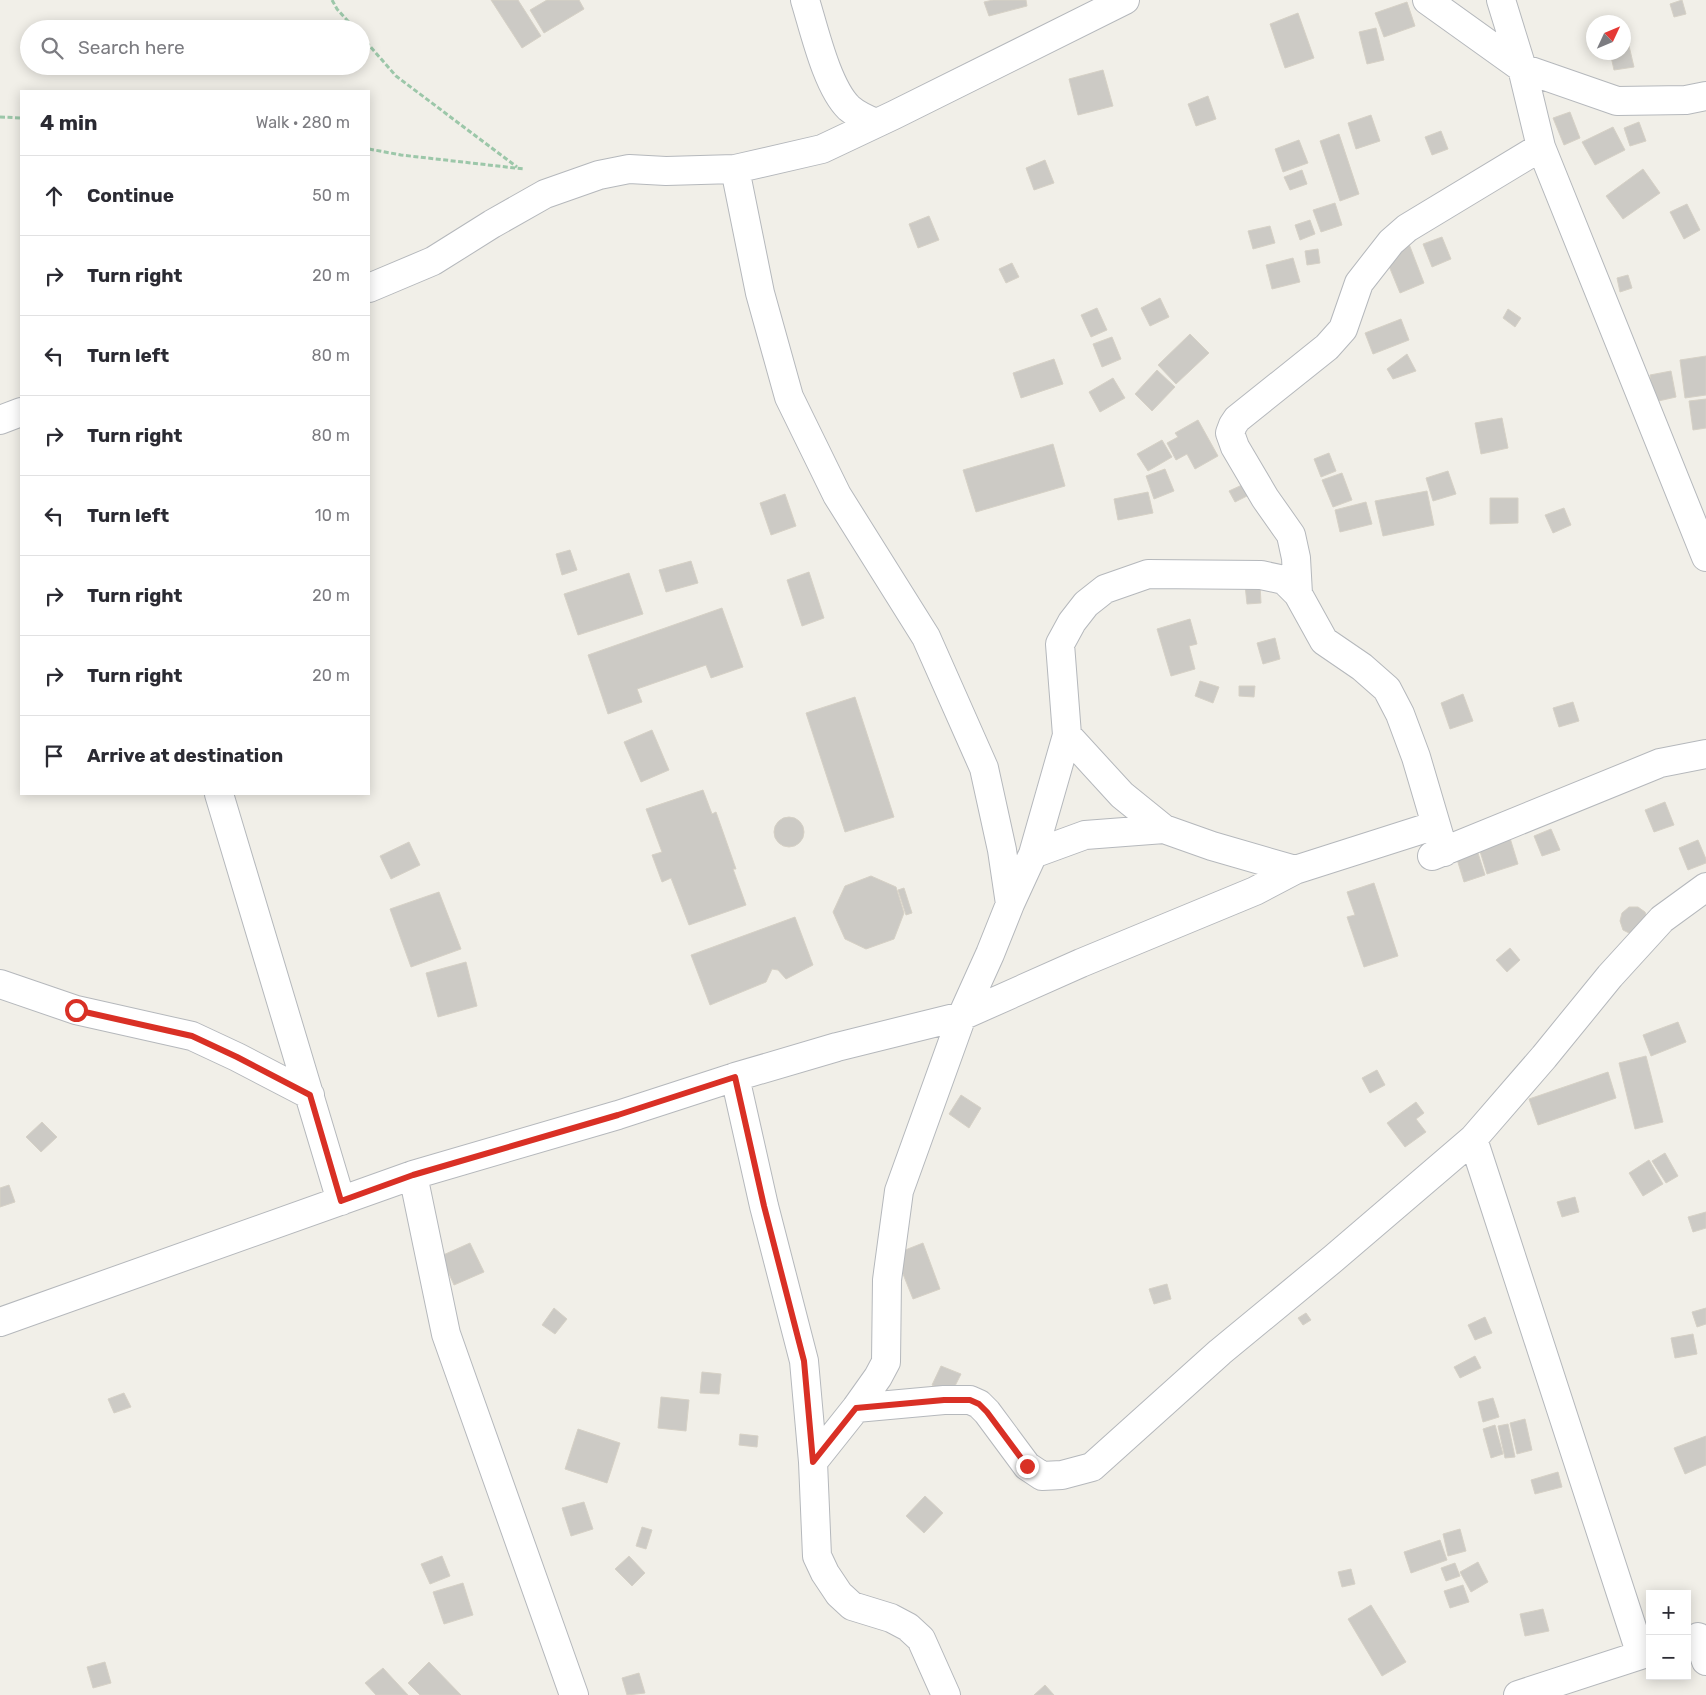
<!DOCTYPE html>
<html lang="en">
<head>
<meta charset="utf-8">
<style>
  body { margin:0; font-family:Rubik,sans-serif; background:#f2f2f3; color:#2b2b33 }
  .controls { position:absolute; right:15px; bottom:15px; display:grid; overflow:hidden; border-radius:0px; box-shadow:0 2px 12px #0003 }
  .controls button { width:45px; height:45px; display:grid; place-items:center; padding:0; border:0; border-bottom:1px solid #e1e1e2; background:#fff; color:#2b2b33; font:25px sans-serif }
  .compass { position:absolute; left:1586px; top:15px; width:45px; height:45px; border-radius:50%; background:#fff; box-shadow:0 2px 12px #0003; rotate:46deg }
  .stop { position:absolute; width:15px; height:15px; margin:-11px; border:4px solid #d93025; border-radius:50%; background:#fff }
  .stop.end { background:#d93025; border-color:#fff; box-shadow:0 1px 5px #0008 }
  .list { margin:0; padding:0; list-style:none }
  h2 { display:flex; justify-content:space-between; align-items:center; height:65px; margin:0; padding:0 20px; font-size:21px }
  h2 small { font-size:16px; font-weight:400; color:#7c7c81 }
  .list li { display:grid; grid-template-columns:32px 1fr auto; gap:15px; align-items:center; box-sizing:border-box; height:80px; padding:0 20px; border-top:1px solid #e1e1e2 }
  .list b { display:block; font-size:19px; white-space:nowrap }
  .list em { font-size:16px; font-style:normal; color:#7c7c81 }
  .icon { flex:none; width:28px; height:28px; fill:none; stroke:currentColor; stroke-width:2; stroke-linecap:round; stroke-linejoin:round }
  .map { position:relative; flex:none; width:1706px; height:1695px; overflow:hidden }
  .search { position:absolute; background:#fff; box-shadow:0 2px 12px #0003; left:20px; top:20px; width:350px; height:55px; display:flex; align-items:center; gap:12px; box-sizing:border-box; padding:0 18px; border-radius:28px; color:#7c7c81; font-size:19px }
  .panel { position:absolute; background:#fff; box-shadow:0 2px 12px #0003; left:20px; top:90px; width:350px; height:705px; border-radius:0px }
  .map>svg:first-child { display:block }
  .building { fill:#cccac5; stroke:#d6d1c6 }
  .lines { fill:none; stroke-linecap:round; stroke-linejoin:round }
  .minor-casing { stroke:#b5b8bc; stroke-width:30 }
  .path { stroke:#9cc7a9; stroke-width:3; stroke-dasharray:5 2.5; stroke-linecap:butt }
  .minor { stroke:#fff; stroke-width:28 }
  .route { stroke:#d93025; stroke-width:6 }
</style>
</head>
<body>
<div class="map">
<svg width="1706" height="1695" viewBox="0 0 1706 1695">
  <rect width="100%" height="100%" fill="#f1efe8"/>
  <path class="building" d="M491 0H518L541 36 522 48Z
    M547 0H579L584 9 544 33 530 10Z
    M993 0H1026L1027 6 989 16 984 2Z
    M1682 0 1686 14 1674 17 1670 4Z
    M1407 2 1415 26 1384 37 1375 13Z
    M1298 13 1314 58 1285 68 1270 24Z
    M1376 28 1384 60 1367 64 1359 32Z
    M1629 46 1634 67 1614 70 1610 52H1624V47Z
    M1103 70 1113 106 1078 115 1069 79Z
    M1208 96 1216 119 1196 126 1188 104Z
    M1570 112 1580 138 1564 145 1553 118Z
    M1371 115 1380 141 1356 149 1348 123Z
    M1639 122 1646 141 1630 146 1624 128Z
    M1613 127 1625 150 1595 165 1582 142Z
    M1441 131 1448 149 1432 155 1425 137Z
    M1339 134 1359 194 1340 201 1320 141Z
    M1299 140 1308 163 1283 172 1275 149Z
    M1045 160 1054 183 1034 190 1026 168Z
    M1643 169 1660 193 1623 219 1606 196Z
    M1302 170 1307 184 1290 190 1284 177Z
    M1335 203 1342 225 1321 232 1313 210Z
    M1687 204 1700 230 1684 239 1670 212Z
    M929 216 939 240 918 248 909 224Z
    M1310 220 1315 234 1300 240 1295 225Z
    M1270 226 1275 243 1253 249 1248 231Z
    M1442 237 1451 259 1432 267 1423 244Z
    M1409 244 1424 283 1400 293 1384 254Z
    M1318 249 1320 263 1307 265 1305 251Z
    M1293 258 1300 282 1272 289 1266 265Z
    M1012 263 1019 277 1006 283 999 269Z
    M1628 275 1632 288 1620 292 1617 278Z
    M1160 298 1169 317 1150 326 1141 308Z
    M1097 308 1107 330 1091 337 1081 315Z
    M1508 309 1521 318 1515 327 1503 318Z
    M1401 319 1409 340 1373 354 1365 333Z
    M1190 334 1209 353 1176 384 1158 365Z
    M1112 337 1121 359 1102 367 1093 344Z
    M1407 354 1416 371 1393 379 1387 369Z
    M1706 356V395L1685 398 1680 360Z
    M1054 359 1063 384 1021 398 1013 373Z
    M1157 370 1175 387 1152 411 1135 394Z
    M1671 371 1676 397 1654 402 1650 375Z
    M1113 378 1125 398 1100 412 1089 392Z
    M1706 399V428L1693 430 1689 401Z
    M1502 418 1508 448 1481 454 1475 423Z
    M1198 420 1218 456 1195 469 1187 454 1176 460 1167 443 1178 437 1175 433Z
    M1162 440 1172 457 1148 471 1137 454Z
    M1053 444 1065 486 976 512 963 470Z
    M1329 453 1336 471 1321 477 1314 459Z
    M1165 469 1174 491 1154 499 1146 476Z
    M1448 471 1456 494 1433 501 1426 478Z
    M1342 473 1352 500 1333 507 1322 480Z
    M1242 485 1247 496 1235 502 1229 491Z
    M1427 491 1434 525 1383 536 1375 501Z
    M1148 492 1153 513 1118 520 1114 499Z
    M785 494 796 526 771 535 760 503Z
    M1490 498H1518V523L1490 524Z
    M1366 502 1372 524 1340 532 1335 510Z
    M1564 508 1571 525 1553 533 1545 515Z
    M570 550 577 570 562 575 556 554Z
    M691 561 698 583 666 592 659 570Z
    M809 572 824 618 802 626 787 580Z
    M629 573 643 614 578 635 564 594Z
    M1245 585H1260L1261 603 1247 604Z
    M722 608 743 667 711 678 706 665 637 689 642 702 608 714 588 655Z
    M1190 619 1197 644 1189 646 1195 669 1171 676 1157 629Z
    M1275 638 1280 659 1263 664 1257 643Z
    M1200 681 1219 687 1213 703 1195 696Z
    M1239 686H1255L1254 697 1239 696Z
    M1463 694 1473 721 1450 729 1441 703Z
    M855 697 894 817 845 832 806 713Z
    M1573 702 1579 721 1559 727 1553 708Z
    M652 730 669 770 641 782 624 742Z
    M703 790 712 814 716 812 736 869H733L746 905 689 925 671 878 662 882 652 855 662 852 646 809Z
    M1665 802 1674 825 1654 832 1645 810Z
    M774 832a15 15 0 1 1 30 0a15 15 0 1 1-30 0Z
    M1551 829 1560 850 1542 856 1534 836Z
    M1510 838 1518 864 1487 874 1479 848Z
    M1698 840 1706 859V863L1688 870 1679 848Z
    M409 842 420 865 391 879 380 856Z
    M1477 850 1485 875 1464 882 1456 856Z
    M871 876 896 887 904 913 894 939 866 949 845 939 833 912 845 886Z
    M1374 883 1398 956 1364 967 1347 917 1355 915 1347 892Z
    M904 888 912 913 906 915 898 890Z
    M439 892 461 949 411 967 390 909Z
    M1629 907H1638L1645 912 1648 920 1631 934 1623 930 1620 921 1622 913Z
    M795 917 813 965 786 979 778 970 772 969 766 982 710 1005 691 955Z
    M1510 948 1520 960 1507 972 1496 960Z
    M466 962 477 1006 438 1017 426 973Z
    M1678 1022 1686 1042 1651 1056 1643 1035Z
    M1646 1056 1663 1122 1635 1129 1619 1063Z
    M1377 1070 1385 1085 1370 1093 1362 1078Z
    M1608 1072 1616 1098 1538 1125 1529 1099Z
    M961 1095 981 1108 969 1128 949 1114Z
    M1416 1102 1424 1113 1416 1119 1426 1132 1405 1147 1387 1123Z
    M42 1122 57 1137 41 1152 26 1137Z
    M1665 1153 1678 1176 1666 1183 1652 1161Z
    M1649 1160 1663 1184 1643 1196 1629 1173Z
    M9 1185 15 1202 0 1207V1188Z
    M1575 1197 1579 1212 1562 1217 1557 1202Z
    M1706 1212V1228L1693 1232 1688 1217Z
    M470 1243 484 1272 454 1285 441 1256Z
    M923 1243 940 1289 913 1299 895 1254Z
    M1167 1284 1171 1299 1154 1304 1149 1289Z
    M554 1308 567 1319 555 1334 542 1325Z
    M1706 1308V1324L1697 1327 1692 1312Z
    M1306 1313 1311 1320 1303 1325 1298 1318Z
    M1485 1317 1492 1333 1475 1340 1468 1325Z
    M1693 1334 1697 1354 1675 1358 1671 1338Z
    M1475 1356 1481 1368 1460 1378 1454 1367Z
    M941 1366 961 1374 951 1394 932 1385Z
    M702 1372 721 1374 719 1394 700 1393Z
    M124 1393 131 1407 114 1413 108 1399Z
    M661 1397 689 1400 686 1431 658 1428Z
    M1493 1398 1499 1417 1483 1422 1478 1402Z
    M1525 1419 1532 1450 1517 1454 1510 1423Z
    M1508 1424 1515 1457 1505 1458 1498 1426Z
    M1495 1425 1503 1454 1491 1458 1483 1429Z
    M578 1429 620 1443 607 1483 565 1469Z
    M740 1434 758 1436 757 1447 739 1445Z
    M1706 1436V1465L1685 1474 1674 1448Z
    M1558 1472 1562 1487 1535 1494 1531 1480Z
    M925 1496 943 1513 924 1533 906 1516Z
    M584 1502 593 1529 571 1536 562 1508Z
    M642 1527 652 1530 646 1549 636 1546Z
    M1460 1529 1466 1551 1448 1556 1443 1534Z
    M1440 1540 1447 1560 1411 1573 1404 1552Z
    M442 1556 450 1576 430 1584 421 1564Z
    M629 1556 645 1573 632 1586 615 1569Z
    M1478 1562 1488 1582 1471 1592 1460 1572Z
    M1455 1563 1460 1576 1446 1581 1441 1568Z
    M1351 1569 1355 1584 1342 1587 1338 1572Z
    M463 1583 473 1615 444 1624 433 1592Z
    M1463 1585 1469 1602 1450 1608 1444 1591Z
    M1371 1605 1406 1662 1382 1676 1348 1619Z
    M1543 1609 1549 1631 1525 1636 1520 1614Z
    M105 1662 111 1683 93 1688 87 1667Z
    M429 1662 461 1695H420L408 1683Z
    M383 1668 408 1695H376L365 1683Z
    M639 1673 645 1693 627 1695 622 1678Z
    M1045 1685 1054 1695H1034Z"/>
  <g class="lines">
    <defs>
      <path id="minor" d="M805 0C814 29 827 87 849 108 857 115 866 119 876 123
        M1427 0 1522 68 1617 101 1686 100 1706 96
        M1501 0 1522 68 1541 147 1706 557
        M735 169 760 293 789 397 837 495 926 637 984 768 1002 850 1010 904 990 954 962 1016 899 1191 887 1280 886 1362 878 1377 856 1408 813 1462
        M369 288 433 261 492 224 545 194 599 175 629 169 666 171 735 169 822 149 894 115 1125 0
        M0 420 21 412
        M1298 594 1296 558 1291 535 1265 498 1235 447 1230 433 1233 425 1237 419 1327 347 1343 329 1359 283 1391 242 1407 228 1541 147
        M1067 735 1122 795 1164 829 1212 846 1295 870
        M219 794 341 1201
        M1033 854 1085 835 1164 829
        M1432 856 1660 763 1706 754
        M1010 904 1033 854 1067 735 1060 644 1072 622 1086 604 1105 589 1148 574 1261 575 1284 580 1298 594 1324 641 1362 667 1387 689 1400 714 1416 757 1444 852
        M0 984 76 1010 192 1036 237 1057 310 1095
        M735 1077 764 1206 804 1361 813 1462 817 1556 825 1573 839 1594 852 1606 891 1618 908 1627 921 1639 946 1695
        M1473 1139 1641 1655
        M413 1175 446 1334 574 1695
        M0 1322 413 1175 618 1115 735 1077 837 1047 962 1016 1081 963 1255 891 1295 870 1436 825
        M856 1408 944 1400H970L979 1404 987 1412 1027 1466 1042 1476 1062 1475 1092 1467 1220 1352 1334 1258 1473 1139 1544 1057 1610 976 1662 919 1706 887
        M1698 1637 1706 1661
        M1518 1695 1650 1652"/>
    </defs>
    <use href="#minor" class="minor-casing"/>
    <path class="path" d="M332 0 337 9 355 29
      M361 36 396 76 517 167
      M0 117 21 118
      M369 149 401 155 524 169"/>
    <use href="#minor" class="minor"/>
  </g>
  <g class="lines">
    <path class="route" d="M76 1010 192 1036 237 1057 310 1095 341 1201 413 1175 618 1115 735 1077 764 1206 804 1361 813 1462 856 1408 944 1400H970L979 1404 987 1412 1027 1466"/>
  </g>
</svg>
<div class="controls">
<button>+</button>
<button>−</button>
</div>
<svg class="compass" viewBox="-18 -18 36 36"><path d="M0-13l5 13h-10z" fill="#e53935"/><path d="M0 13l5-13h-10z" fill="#7c7c81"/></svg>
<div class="stop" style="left:76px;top:1010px"></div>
<div class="stop end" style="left:1027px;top:1466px"></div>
<div class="search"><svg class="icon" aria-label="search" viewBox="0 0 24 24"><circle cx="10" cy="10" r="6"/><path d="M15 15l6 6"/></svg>Search here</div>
<section class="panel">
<h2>4 min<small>Walk · 280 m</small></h2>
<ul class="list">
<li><svg class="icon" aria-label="ahead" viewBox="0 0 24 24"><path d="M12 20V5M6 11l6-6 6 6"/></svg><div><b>Continue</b></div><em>50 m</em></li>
<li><svg class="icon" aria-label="right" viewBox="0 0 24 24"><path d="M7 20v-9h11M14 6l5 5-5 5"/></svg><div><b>Turn right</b></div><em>20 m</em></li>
<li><svg class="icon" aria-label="left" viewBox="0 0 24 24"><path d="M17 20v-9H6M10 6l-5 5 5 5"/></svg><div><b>Turn left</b></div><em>80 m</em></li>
<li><svg class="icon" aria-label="right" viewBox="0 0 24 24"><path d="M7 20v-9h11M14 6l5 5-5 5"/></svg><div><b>Turn right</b></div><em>80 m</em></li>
<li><svg class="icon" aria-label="left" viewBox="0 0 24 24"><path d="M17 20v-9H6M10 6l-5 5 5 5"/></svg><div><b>Turn left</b></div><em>10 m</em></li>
<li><svg class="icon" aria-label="right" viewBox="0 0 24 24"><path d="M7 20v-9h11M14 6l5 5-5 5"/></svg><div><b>Turn right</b></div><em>20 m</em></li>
<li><svg class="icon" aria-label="right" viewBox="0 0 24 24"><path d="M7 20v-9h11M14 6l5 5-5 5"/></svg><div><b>Turn right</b></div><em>20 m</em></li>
<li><svg class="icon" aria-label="arrive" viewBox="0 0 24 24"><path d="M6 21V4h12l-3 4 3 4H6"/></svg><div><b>Arrive at destination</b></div></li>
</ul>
</section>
</div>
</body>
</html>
